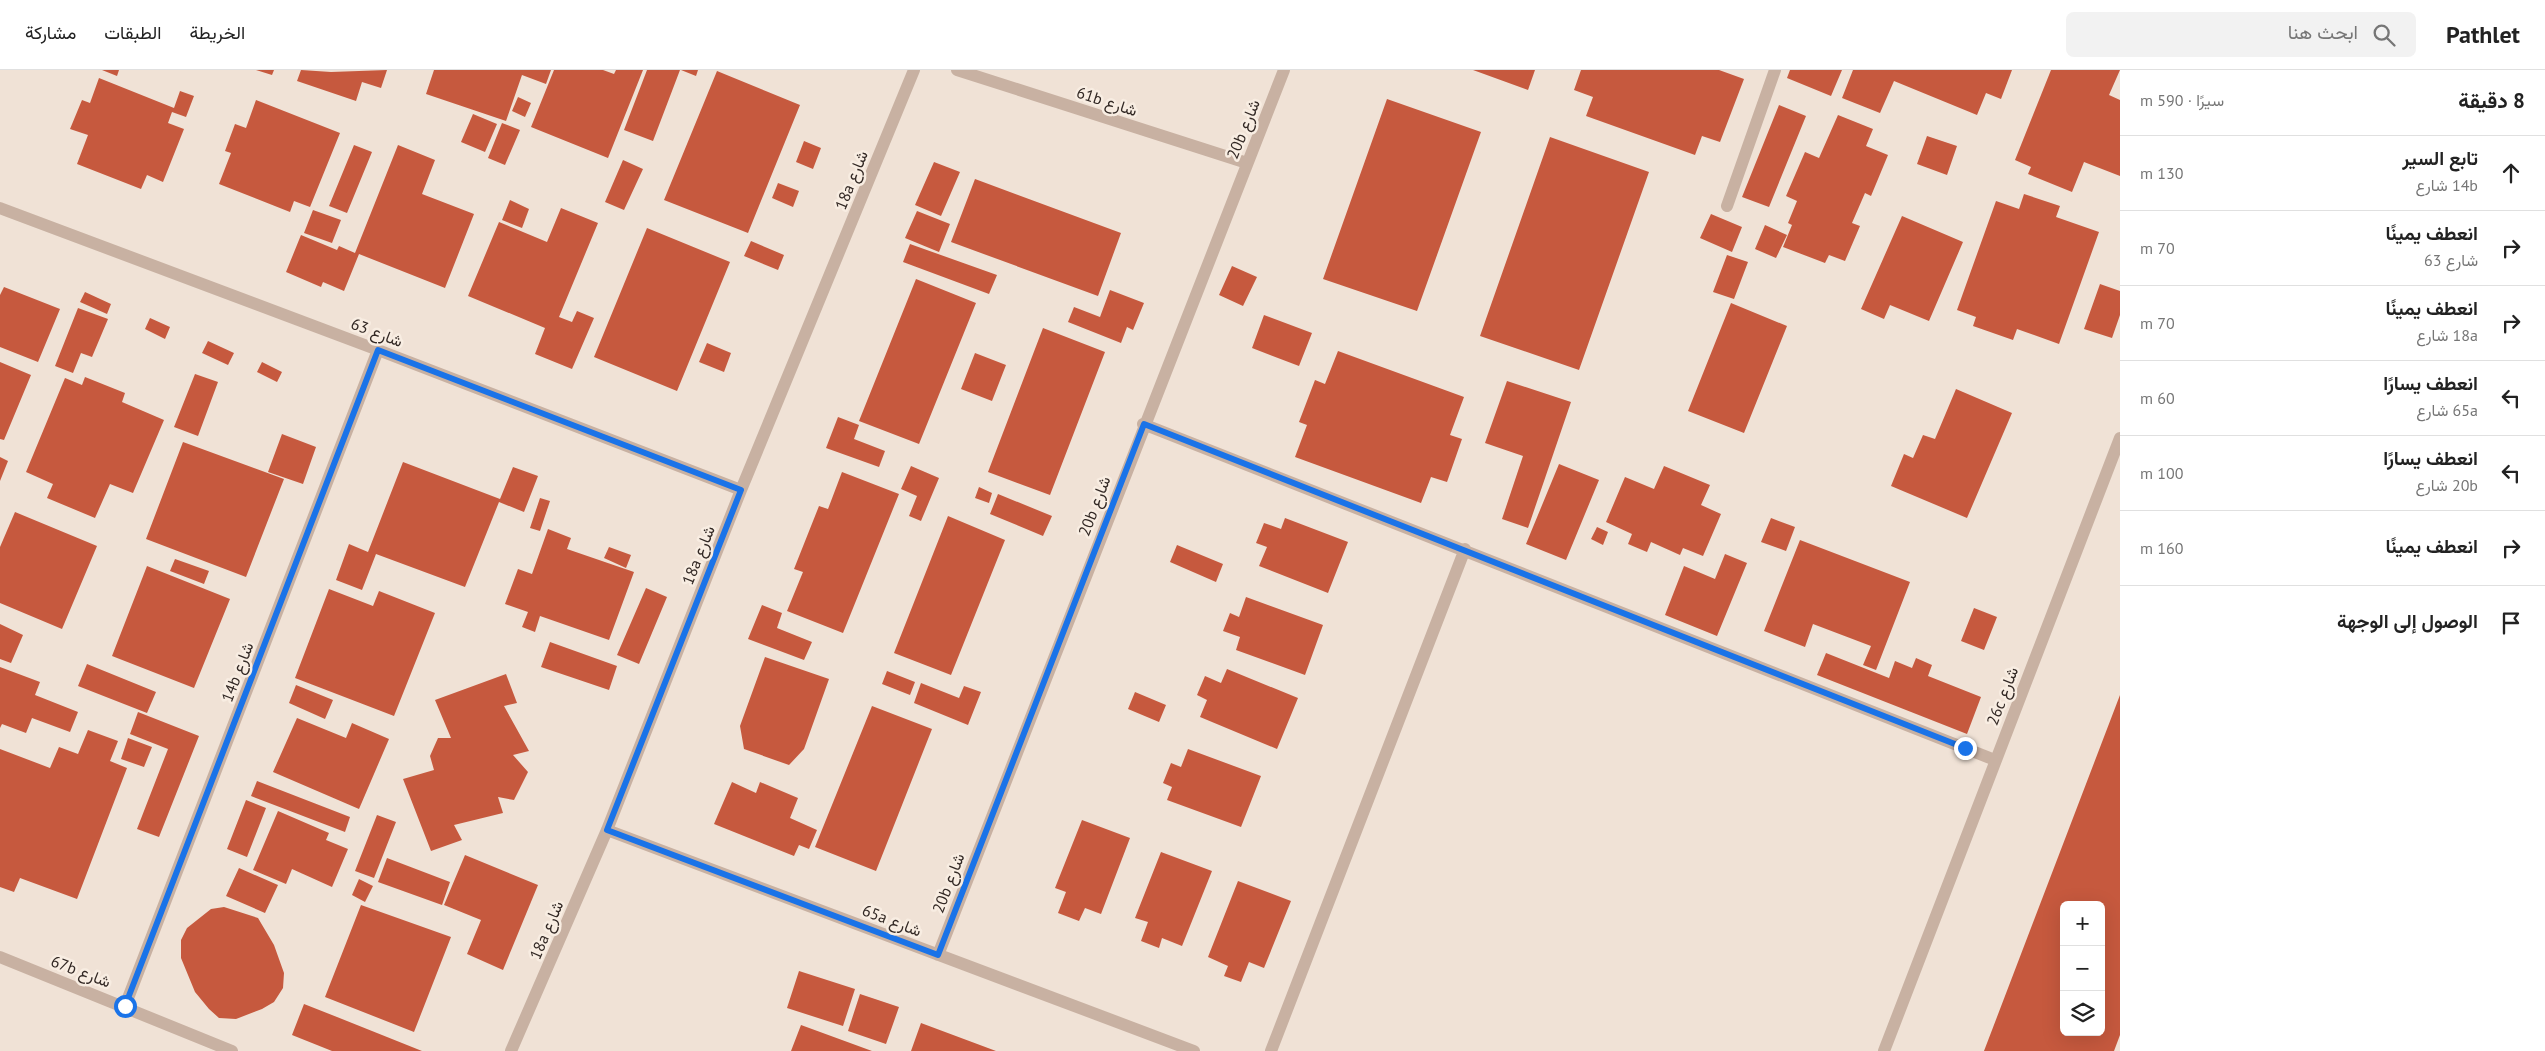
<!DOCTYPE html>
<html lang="ar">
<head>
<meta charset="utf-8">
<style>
  body { margin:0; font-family:"PT Sans",Vazirmatn,sans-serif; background:#f2f2f2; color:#222; direction:rtl }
  .controls { position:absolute; right:15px; bottom:15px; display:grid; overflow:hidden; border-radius:8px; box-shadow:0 5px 20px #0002 }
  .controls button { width:45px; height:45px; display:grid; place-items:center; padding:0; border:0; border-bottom:1px solid #e0e0e0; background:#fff; color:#222; font:25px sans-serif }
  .stop { position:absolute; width:15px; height:15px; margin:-11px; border:4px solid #1a73e8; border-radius:50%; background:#fff }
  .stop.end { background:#1a73e8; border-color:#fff; box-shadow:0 1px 5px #0008 }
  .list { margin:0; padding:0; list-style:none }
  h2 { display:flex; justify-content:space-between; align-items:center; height:65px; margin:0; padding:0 20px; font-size:21px }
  h2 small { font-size:16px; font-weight:400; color:#767676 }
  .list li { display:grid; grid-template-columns:32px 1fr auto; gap:15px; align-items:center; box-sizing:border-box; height:75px; padding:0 20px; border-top:1px solid #e0e0e0 }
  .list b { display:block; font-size:19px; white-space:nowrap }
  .list p { margin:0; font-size:16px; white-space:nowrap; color:#767676 }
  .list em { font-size:16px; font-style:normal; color:#767676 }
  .icon { flex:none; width:28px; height:28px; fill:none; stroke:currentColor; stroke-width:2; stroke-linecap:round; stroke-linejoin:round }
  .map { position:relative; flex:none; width:2120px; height:981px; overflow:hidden; direction:ltr }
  header { display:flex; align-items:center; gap:30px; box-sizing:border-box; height:70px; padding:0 25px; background:#fff; border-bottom:1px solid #e0e0e0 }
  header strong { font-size:24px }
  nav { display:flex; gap:28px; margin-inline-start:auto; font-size:18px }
  .search { width:350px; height:45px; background:#f2f2f2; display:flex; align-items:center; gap:12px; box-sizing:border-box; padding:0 18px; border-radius:8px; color:#767676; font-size:19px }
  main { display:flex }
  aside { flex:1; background:#fff }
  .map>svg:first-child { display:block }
  .building { fill:#c6593e; fill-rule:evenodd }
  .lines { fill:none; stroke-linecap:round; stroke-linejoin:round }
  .service { stroke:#c8b1a2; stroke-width:12 }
  .minor { stroke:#c8b1a2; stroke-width:12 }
  .route { stroke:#1a73e8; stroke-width:6 }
  .labels { text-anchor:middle; stroke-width:5; stroke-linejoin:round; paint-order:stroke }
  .street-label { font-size:16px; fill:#322824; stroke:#f8ede2 }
</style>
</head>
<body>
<header>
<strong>Pathlet</strong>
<div class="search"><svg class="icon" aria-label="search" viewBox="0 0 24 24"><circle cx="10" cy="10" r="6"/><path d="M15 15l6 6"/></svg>ابحث هنا</div>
<nav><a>الخريطة</a><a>الطبقات</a><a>مشاركة</a></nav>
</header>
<main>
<aside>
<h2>8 دقيقة<small>سيرًا · 590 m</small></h2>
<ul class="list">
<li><svg class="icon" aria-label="ahead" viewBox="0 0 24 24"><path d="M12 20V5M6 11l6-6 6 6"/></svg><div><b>تابع السير</b><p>14b شارع</p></div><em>130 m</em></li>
<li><svg class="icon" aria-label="right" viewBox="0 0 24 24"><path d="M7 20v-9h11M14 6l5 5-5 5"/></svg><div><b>انعطف يمينًا</b><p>شارع 63</p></div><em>70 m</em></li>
<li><svg class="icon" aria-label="right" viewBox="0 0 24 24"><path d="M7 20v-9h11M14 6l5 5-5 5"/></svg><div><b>انعطف يمينًا</b><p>18a شارع</p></div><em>70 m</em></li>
<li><svg class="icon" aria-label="left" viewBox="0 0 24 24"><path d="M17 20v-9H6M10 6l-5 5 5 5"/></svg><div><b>انعطف يسارًا</b><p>65a شارع</p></div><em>60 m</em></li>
<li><svg class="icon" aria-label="left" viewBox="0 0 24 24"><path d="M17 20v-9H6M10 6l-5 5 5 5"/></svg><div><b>انعطف يسارًا</b><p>20b شارع</p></div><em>100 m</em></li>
<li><svg class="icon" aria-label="right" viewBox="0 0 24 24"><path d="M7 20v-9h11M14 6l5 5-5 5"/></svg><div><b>انعطف يمينًا</b></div><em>160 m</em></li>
<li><svg class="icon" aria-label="arrive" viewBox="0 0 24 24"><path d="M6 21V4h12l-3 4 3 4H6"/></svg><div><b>الوصول إلى الوجهة</b></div></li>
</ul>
</aside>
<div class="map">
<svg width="2120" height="981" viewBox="0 0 2120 981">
  <rect width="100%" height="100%" fill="#f0e2d6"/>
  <path class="building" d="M102 0H119L117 6Z
    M256 0H274L272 5Z
    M301 0 331 2 387 0 381 18 362 12 356 31 297 11Z
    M434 0H551L546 14 522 5 506 51 426 24Z
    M554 0H603L614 4 616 0H643L608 88 531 57Z
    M647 0H680L653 71 624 60Z
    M681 0H698L696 6Z
    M1473 0H1535L1528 20Z
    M1581 0H1719L1744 9 1720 72 1702 66 1695 85 1586 46 1593 27 1574 20Z
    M1790 0H1842L1831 26 1787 8Z
    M1853 0H2012L2001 29 1986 23 1977 45 1894 11 1880 43 1842 28Z
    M2051 0H2120L2109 25 2120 30V106L2084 92 2072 122 2028 104 2031 97 2015 90Z
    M717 1 800 35 748 163 664 130Z
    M99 8 174 38 180 21 194 26 186 47 172 42 168 53 184 59 163 112 147 105 141 119 77 94 88 65 70 59 82 30 90 33Z
    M518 27 531 33 525 47 512 41Z
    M1387 29 1481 62 1417 241 1323 209Z
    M256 30 340 63 310 137 294 131 290 142 219 114 231 83 225 81 235 54 246 58Z
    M1779 35 1806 46 1769 137 1742 127Z
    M473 44 497 54 485 82 461 72Z
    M1838 45 1873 59 1866 76 1888 85 1871 126 1865 123 1852 153 1860 156 1845 191 1829 185 1825 193 1783 177 1792 155 1788 153 1797 131 1786 126 1805 82 1819 88Z
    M502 53 520 60 505 95 488 88Z
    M1927 66 1957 76 1947 105 1917 94Z
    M1550 67 1649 102 1579 300 1480 266Z
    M804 71 821 78 813 99 796 92Z
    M354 75 372 82 347 143 329 136Z
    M398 75 435 90 422 124 474 144 445 218 359 184 344 221 323 212 321 217 286 202 301 165 337 180 339 176 355 183Z
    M623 90 643 99 624 140 605 132Z
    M934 92 960 102 941 146 915 135Z
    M975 109 1121 163 1098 226 951 172Z
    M778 113 799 121 793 137 772 128Z
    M2024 124 2060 136 2056 147 2099 162 2059 274 2017 259 2013 270 1973 256 1976 247 1957 240 1996 131 2019 139Z
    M510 130 529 139 522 158 502 150Z
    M561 138 598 153 559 247 572 252 577 241 594 248 572 299 535 284 545 258 468 226 499 152 547 172Z
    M313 140 341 150 332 173 304 163Z
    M917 141 950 154 939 182 905 168Z
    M1711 144 1742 157 1732 182 1700 168Z
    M1902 146 1963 172 1929 251 1890 235 1884 249 1861 239Z
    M1765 155 1787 165 1776 188 1755 179Z
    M647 158 730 192 677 321 594 287Z
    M751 171 784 185 778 200 744 186Z
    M910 174 997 205 989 224 903 192Z
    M1727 185 1748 192 1734 229 1713 222Z
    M1232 196 1257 207 1243 236 1219 225Z
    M916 209 976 233 919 374 859 351Z
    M2100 214 2120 221V245L2112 268 2084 259Z
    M4 217 60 239 38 292 0 277V225Z
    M1110 220 1144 233 1133 260 1127 257 1121 273 1068 252 1074 237 1100 247Z
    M85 222 111 234 107 244 80 232Z
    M1731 233 1787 256 1744 363 1688 341Z
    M78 238 108 249 92 287 81 283 73 303 55 296Z
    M1264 245 1312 263 1299 296 1252 278Z
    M150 248 170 257 165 269 145 259Z
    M1043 258 1105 282 1050 425 988 402Z
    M208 271 234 283 228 295 202 283Z
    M707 273 731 283 724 302 699 292Z
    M1338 281 1464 327 1450 365 1462 369 1447 412 1431 407 1421 433 1295 387 1307 355 1299 352 1315 310 1325 314Z
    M975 283 1006 295 992 331 961 319Z
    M0 292 31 305 4 370 0 369Z
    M262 292 282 302 277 312 257 302Z
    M195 304 218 312 198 366 174 357Z
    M85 307 125 323 122 332 164 350 133 423 110 414 95 448 47 428 53 414 26 402 65 308 82 315Z
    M1507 311 1571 332 1528 458 1502 449 1523 386 1485 373Z
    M1956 319 2012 343 1967 448 1891 416 1904 384 1913 388 1923 365 1935 369Z
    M838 347 859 355 854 369 885 381 879 397 826 378Z
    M282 364 316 377 303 414 268 402Z
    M183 372 284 409 246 507 146 469Z
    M0 387 8 391 0 411Z
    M403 392 500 429 513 397 538 406 524 442 499 432 465 517 376 484 362 520 336 510 349 474 368 482Z
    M1559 394 1599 410 1566 490 1526 474Z
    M911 396 939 408 921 451 909 446 917 426 901 419Z
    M1664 396 1710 415 1701 435 1721 444 1703 486 1683 478 1680 485 1651 472 1647 482 1628 474 1632 464 1606 452 1625 407 1654 419Z
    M842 402 899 424 843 563 787 541 803 502 794 499 819 436 828 439Z
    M979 417 992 423 989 433 975 428Z
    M998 424 1052 446 1043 466 990 444Z
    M540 428 550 431 540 461 530 458Z
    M15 442 97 476 62 559 0 533V477Z
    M948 446 1005 470 951 605 894 583Z
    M1285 448 1348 472 1328 523 1259 496 1267 477 1256 473 1264 453 1281 459Z
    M1771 448 1795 457 1786 481 1761 472Z
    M1597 457 1608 462 1603 475 1591 469Z
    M548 459 571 468 567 479 634 502 609 570 540 546 535 562 522 557 528 542 505 534 518 499 532 504Z
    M1800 470 1910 512 1876 600 1863 595 1871 576 1813 554 1805 577 1764 561Z
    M1177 475 1223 494 1216 512 1170 492Z
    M609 477 631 485 626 498 604 488Z
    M1725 484 1747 493 1717 566 1665 545 1684 496 1715 509Z
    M175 489 209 501 204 514 170 501Z
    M147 496 230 529 194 618 112 586Z
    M646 518 667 527 639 594 617 585Z
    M329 519 373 536 379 521 435 543 394 646 295 608Z
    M1246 527 1323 555 1305 605 1236 580 1240 567 1223 561 1230 543 1239 547Z
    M762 535 782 543 777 558 812 572 804 590 748 569Z
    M1974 538 1997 547 1984 580 1961 571Z
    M0 554 23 565 11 593 0 589Z
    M550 572 617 596 609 620 541 597Z
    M1826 583 1889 608 1895 591 1912 598 1916 588 1932 595 1928 606 1981 627 1967 664 1817 605Z
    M765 587 829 609 804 679 789 695 744 679 740 656Z
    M87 594 156 622 147 643 78 616Z
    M0 597 40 612 35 625 78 642 70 662 32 648 26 663 2 654 0 658Z
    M1227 599 1298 628 1277 679 1200 647 1207 630 1197 625 1205 606 1221 613Z
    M887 601 915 612 910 625 882 614Z
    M506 604 517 633 504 636 529 681 513 685 528 702 514 730 498 727 503 743 454 755 462 770 431 781 403 709 434 700 430 686 438 668H451L435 630Z
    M921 613 959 628 964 616 981 622 968 655 914 633Z
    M296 615 333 630 325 649 289 633Z
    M1135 622 1166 635 1159 652 1128 639Z
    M2120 625V965L2114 981H1984ZM2064 835H2101V962H2064Z
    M872 636 932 659 876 801 815 777Z
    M138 642 199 666 159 767 137 759 168 679 130 664Z
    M297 648 346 668 352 653 389 669 359 739 273 702Z
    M88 660 118 671 110 691 127 698 77 829 20 808 14 822 0 817V679L50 698 59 677 78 684Z
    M128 668 152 677 144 697 121 689Z
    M1188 679 1261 706 1241 757 1167 730 1172 717 1163 713 1171 693 1181 697Z
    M257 711 350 747 345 762 251 726Z
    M732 712 756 723 760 712 798 728 790 748 817 760 809 779 799 775 794 786 714 754Z
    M246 730 266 738 247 787 227 779Z
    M278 741 329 763 326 770 348 779 332 817 292 799 286 814 253 800Z
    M377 745 396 752 374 808 355 801Z
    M1082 750 1130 768 1101 844 1085 838 1079 851 1058 843 1066 822 1055 818Z
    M1161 782 1212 801 1182 876 1162 868 1159 878 1141 871 1148 852 1135 848Z
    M465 785 538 815 503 900 467 884 481 850 444 835Z
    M387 788 450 812 442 835 378 812Z
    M239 798 278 815 265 843 226 826Z
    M359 809 373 816 365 832 352 825Z
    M1238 811 1291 831 1264 898 1249 892 1241 912 1224 906 1228 896 1208 887Z
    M361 835 451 867 414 962 325 927Z
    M224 837 258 848 274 875 284 903 283 918 274 932 262 939 236 949 219 948 209 939 195 922 181 888V870L187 858 211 839Z
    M799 901 855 919 843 956 787 938Z
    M860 924 899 937 886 974 848 961Z
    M304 934 337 947 422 981H332L292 965Z
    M921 953 996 981H911Z
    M801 955 872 981H791Z"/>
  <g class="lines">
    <path class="service" d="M1727 136 1775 0
      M1143 354 1995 690
      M1271 981 1465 479"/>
    <path class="minor" d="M957 0 1247 93
      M0 138 378 280 741 420
      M607 760 1194 981
      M938 885 1284 0
      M0 887 232 981
      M125 936 378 280
      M511 981 607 760 741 420 914 0
      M1884 981 2120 368"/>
  </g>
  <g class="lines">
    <path class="route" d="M125 936 378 280 741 420 607 760 938 885 1144 354 1965 678"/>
  </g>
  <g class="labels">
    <g class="street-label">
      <text transform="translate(1107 31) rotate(18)" y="6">61b شارع</text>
      <text transform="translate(1243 59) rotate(-68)" y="6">20b شارع</text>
      <text transform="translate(851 110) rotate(-68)" y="6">18a شارع</text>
      <text transform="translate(377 262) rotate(21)" y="6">شارع 63</text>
      <text transform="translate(1094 436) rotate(-69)" y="6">20b شارع</text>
      <text transform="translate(698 485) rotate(-68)" y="6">18a شارع</text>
      <text transform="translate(237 602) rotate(-69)" y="6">14b شارع</text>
      <text transform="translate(2002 626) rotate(-69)" y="6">26c شارع</text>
      <text transform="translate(948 813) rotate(-69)" y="6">20b شارع</text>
      <text transform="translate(892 850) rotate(21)" y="6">65a شارع</text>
      <text transform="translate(546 860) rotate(-67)" y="6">18a شارع</text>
      <text transform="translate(81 901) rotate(21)" y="6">67b شارع</text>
    </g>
  </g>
</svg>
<div class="controls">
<button>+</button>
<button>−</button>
<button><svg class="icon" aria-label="layers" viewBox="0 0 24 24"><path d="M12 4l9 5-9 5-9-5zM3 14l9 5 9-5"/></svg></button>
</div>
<div class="stop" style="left:125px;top:936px"></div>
<div class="stop end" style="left:1965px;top:678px"></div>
</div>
</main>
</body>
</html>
